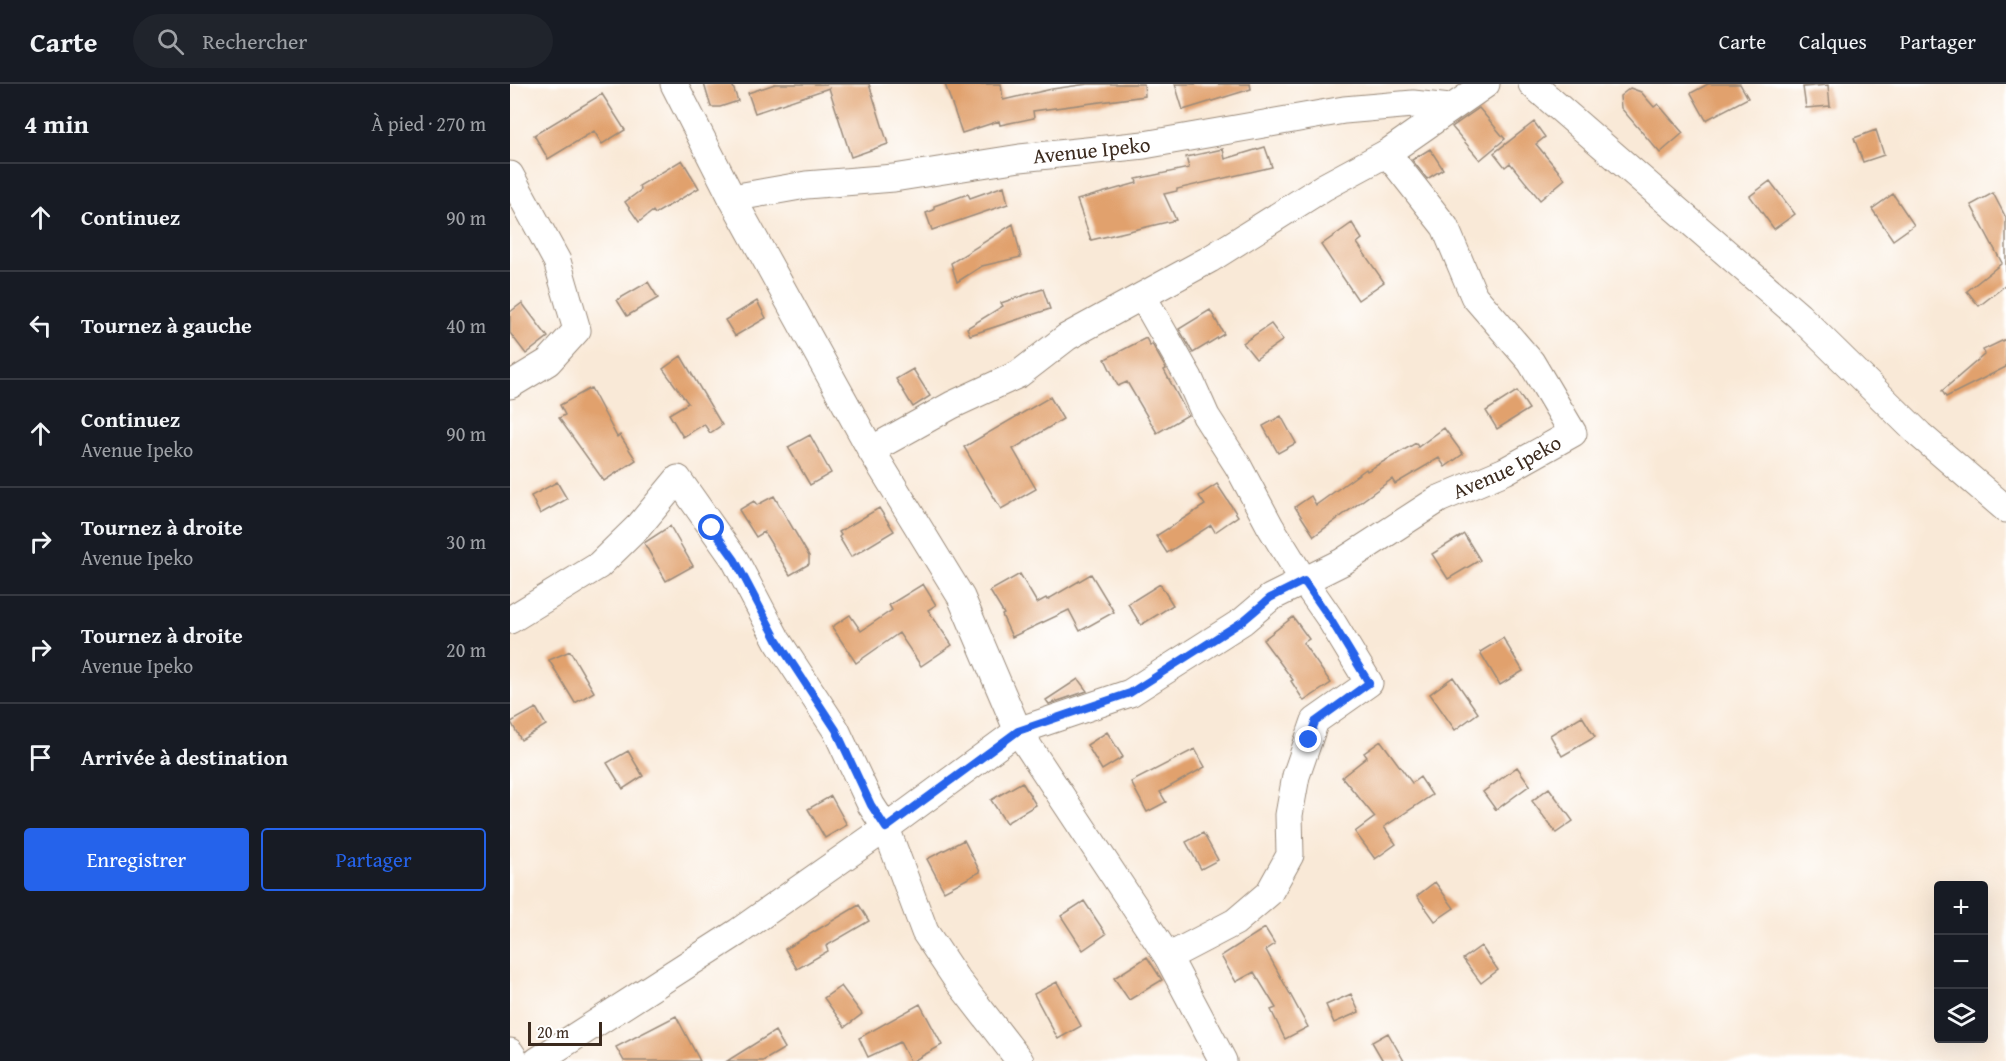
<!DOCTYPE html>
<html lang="fr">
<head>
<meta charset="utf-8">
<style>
  body { margin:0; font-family:"Gentium Book Plus",serif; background:#20242c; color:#f1f3f6 }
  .controls { position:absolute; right:18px; bottom:18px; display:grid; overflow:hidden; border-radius:6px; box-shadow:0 6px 24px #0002 }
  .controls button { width:54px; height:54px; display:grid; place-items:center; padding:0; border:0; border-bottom:2px solid #363941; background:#171b24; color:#f1f3f6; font:30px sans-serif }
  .scale { position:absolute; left:18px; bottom:15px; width:74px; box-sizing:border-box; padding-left:6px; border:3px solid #3b2a1e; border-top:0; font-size:16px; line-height:21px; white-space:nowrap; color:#3b2a1e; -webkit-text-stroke:4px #fff; paint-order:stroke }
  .stop { position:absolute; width:18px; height:18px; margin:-14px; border:4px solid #2563eb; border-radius:50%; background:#fff }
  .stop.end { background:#2563eb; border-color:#fff; box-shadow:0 2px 6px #0008 }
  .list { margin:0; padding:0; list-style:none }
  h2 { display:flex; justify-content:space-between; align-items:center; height:78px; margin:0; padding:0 24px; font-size:26px }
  h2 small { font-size:20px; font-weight:400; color:#9ea1a6 }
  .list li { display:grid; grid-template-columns:39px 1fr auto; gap:18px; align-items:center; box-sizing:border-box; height:108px; padding:0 24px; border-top:2px solid #363941 }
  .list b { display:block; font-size:22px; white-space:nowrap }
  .list p { margin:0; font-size:20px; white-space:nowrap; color:#9ea1a6 }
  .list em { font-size:20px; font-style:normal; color:#9ea1a6 }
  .actions { display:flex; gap:12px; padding:18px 24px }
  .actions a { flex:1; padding:14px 0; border:2px solid #2563eb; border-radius:6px; text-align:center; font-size:21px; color:#2563eb }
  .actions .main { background:#2563eb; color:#fff }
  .icon { flex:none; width:33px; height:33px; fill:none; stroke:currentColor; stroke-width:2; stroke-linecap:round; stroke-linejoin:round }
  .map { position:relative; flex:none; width:1496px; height:977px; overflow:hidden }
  header { display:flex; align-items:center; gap:36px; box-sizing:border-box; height:84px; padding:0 30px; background:#171b24; border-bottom:2px solid #363941 }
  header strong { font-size:28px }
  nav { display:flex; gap:33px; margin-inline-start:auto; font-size:21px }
  .search { width:420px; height:54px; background:#20242c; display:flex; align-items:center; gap:15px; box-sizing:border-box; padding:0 21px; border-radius:33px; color:#9ea1a6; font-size:22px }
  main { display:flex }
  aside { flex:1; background:#171b24 }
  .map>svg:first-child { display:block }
  .building { fill:#e1a16d }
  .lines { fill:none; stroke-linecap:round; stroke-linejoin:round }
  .street-casing { stroke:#9a8a7a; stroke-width:29 }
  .street { stroke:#fff; stroke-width:27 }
  .route { stroke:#2563eb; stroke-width:8 }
  .labels { text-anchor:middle; stroke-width:4.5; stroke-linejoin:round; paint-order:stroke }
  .street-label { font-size:21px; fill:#3b2a1e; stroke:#fff }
</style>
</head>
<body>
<header>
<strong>Carte</strong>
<div class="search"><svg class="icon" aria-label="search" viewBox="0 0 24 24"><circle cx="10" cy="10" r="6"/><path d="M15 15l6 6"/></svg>Rechercher</div>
<nav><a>Carte</a><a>Calques</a><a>Partager</a></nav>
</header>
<main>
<aside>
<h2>4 min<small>À pied · 270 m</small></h2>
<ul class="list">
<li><svg class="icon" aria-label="ahead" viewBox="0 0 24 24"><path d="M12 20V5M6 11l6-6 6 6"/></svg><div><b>Continuez</b></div><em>90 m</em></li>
<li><svg class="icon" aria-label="left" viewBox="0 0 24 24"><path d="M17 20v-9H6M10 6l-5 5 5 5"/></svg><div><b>Tournez à gauche</b></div><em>40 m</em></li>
<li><svg class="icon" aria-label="ahead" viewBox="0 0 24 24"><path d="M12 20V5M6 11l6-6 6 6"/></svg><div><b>Continuez</b><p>Avenue Ipeko</p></div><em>90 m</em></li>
<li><svg class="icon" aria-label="right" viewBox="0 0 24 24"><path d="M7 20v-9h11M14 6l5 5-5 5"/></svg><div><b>Tournez à droite</b><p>Avenue Ipeko</p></div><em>30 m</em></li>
<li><svg class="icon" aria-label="right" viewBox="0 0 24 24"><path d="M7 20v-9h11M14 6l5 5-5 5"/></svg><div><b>Tournez à droite</b><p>Avenue Ipeko</p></div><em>20 m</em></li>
<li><svg class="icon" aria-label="arrive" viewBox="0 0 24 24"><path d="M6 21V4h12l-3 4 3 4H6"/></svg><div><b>Arrivée à destination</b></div></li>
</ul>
<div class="actions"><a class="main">Enregistrer</a><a>Partager</a></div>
</aside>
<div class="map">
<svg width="1496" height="977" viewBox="0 0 1496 977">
  <rect width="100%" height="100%" fill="#fff"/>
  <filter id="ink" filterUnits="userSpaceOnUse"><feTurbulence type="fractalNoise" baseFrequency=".0167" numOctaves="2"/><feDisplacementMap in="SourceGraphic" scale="12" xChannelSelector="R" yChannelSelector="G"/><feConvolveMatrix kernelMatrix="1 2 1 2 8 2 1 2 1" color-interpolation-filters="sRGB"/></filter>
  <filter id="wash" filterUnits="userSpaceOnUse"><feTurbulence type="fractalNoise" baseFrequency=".008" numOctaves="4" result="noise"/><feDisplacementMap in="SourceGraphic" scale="24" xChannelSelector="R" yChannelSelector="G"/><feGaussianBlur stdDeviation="1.35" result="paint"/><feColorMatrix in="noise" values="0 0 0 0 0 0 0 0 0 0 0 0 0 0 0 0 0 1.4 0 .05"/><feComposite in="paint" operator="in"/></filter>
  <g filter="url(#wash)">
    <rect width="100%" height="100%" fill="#f9e9d7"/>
    <g id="blocks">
      <path class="building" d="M194 0H222L228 17 210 23H201Z
        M265 0H359L378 60 341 73 319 4 245 29 238 9Z
        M435 0H491L493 16 542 5 578 0H634L635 12 523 27 524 34 490 41 489 37 452 49Z
        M665 0H740L741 5 673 26Z
        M1198 0H1230L1238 14 1196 36 1181 9Z
        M1318 1 1320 22 1296 24 1293 3Z
        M1120 4 1131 8 1144 23 1148 20 1173 49 1150 69 1111 24 1110 12Z
        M92 10 115 46 92 60 84 47 38 75 24 51Z
        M969 24 995 55 970 76 942 43Z
        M1024 38 1035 53 1026 60 1055 95 1030 116 1000 79 995 83 984 69Z
        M1366 46 1374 71 1353 78 1344 54Z
        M755 63 762 83 667 105V107L654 110 666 136 581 156 567 116 627 99 626 95 679 84 676 73 713 65 715 75Z
        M920 65 933 85 917 95 902 76Z
        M172 76 189 104 145 130 143 127 129 138 115 118 131 106 129 102Z
        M1260 97 1285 130 1264 145 1240 112Z
        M494 102 498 120 422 146 416 129 424 126V122L458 110 460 114Z
        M1483 109 1496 134V201L1469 222 1457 207 1492 179 1461 121Z
        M1383 110 1404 141 1383 156 1362 125Z
        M842 139 852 155 847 159 874 198 848 216 811 161Z
        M503 140 511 173 472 182 447 198 441 179Z
        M138 198 148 214 117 232 107 216Z
        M533 205 540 225 460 251 457 244 493 222 491 219Z
        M247 217 256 234 225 252 215 236Z
        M12 219 38 253 16 270 0 249V228Z
        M700 226 714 250 683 269 669 245Z
        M761 240 773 256 746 275 733 259Z
        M636 254 640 262 642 260 656 285 654 286 678 331 647 349 617 298 608 302 595 275Z
        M1496 255V283L1436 313 1432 307 1475 270 1473 266Z
        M171 272 212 341 200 349 194 340 173 353 159 330 178 319 153 285Z
        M403 285 420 312 403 323 386 295Z
        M81 304 107 353 110 351 126 376 94 397 49 334 55 331 50 321Z
        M1007 307 1019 325 987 345 976 327Z
        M540 313 553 335 503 365 526 405 491 425 454 363Z
        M771 332 786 359 768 369 753 342Z
        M934 344 953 370 935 383 929 374 885 400 882 395 804 452 785 423 801 412 806 421 856 385 857 387 906 359 908 363Z
        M300 351 321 389 300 401 278 363Z
        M47 398 57 415 30 430 21 412Z
        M707 400 728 432 705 448 701 441 657 469 646 452 695 421 689 412Z
        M264 412 299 472V480L280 491 254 448 246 453 229 426 244 417 247 421Z
        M369 424 384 447 341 473 329 453 331 451 329 448Z
        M160 442 183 482 156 497 134 459Z
        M954 450 970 476 938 495 922 470Z
        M510 490 527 519 536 514 537 516 581 490 604 528 570 547 559 526 502 553 492 531 494 530 480 507Z
        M413 500 426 521 418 526 442 561 411 582 389 549 346 579 322 543 340 531 351 547 382 526 379 521Z
        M650 500 663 521 631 541 618 520Z
        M783 533 799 555 793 559 821 599 794 617 781 597 783 596 753 556Z
        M993 554 1013 587 990 601 970 568Z
        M60 567 84 608 65 619 39 576Z
        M943 593 968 629 945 646 920 610Z
        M568 595 577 607 539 620 536 616Z
        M26 624 36 641 11 656 1 638Z
        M1072 632 1085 653 1052 672 1040 651Z
        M597 648 613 673 592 686 577 661Z
        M871 657 902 699 910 693 922 711 874 743 886 760 865 775 845 748 865 733 832 693 857 673 854 669Z
        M685 665 695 683 650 708 656 718 637 728 621 698Z
        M118 667 133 692 113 705 97 679Z
        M1007 683 1020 701 986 726 973 708Z
        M512 698 526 721 496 739 481 716Z
        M1039 704 1063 737 1046 749 1022 717Z
        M321 712 337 741 315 754 298 725Z
        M693 749 708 776 691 785 676 758Z
        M454 756 470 788 434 807 417 775Z
        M925 798 944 824 925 837 907 812Z
        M574 817 596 850 573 866 551 832Z
        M349 821 359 837 316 862 318 867 287 885 275 865Z
        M755 844 765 860 756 866 798 943 775 955 761 926 766 924 744 888 726 898 711 872Z
        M971 862 988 886 971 899 953 875Z
        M637 873 652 896 619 916 604 894Z
        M547 898 571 942 548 955 524 910Z
        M331 902 352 930 335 943 314 914Z
        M841 910 849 928 824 939 816 921Z
        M410 920 432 961 403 977H400L390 958 358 973 349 954Z
        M166 932 190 977H114L106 963Z
        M265 947 275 964 253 977H217Z
        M878 949 894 977H873L862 958Z"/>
    </g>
  </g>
  <g filter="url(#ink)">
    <use href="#blocks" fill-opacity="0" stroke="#9a8a7a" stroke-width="1.5"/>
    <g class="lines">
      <defs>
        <g id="street">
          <path d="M164 0 222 114 361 366 451 513 508 647 658 873 713 977"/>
          <path d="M1022 0 1289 232 1410 351 1496 425"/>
          <path d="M0 91 47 177 67 246 38 278 0 301"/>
          <path id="s1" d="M222 114 296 101 384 94 510 74 634 61 834 26 903 20 940 24"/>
          <path id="s2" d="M633 213 679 294 696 332 728 382 760 442 794 497 832 478 929 415 995 387 1063 349 1021 278 964 212 935 143 877 69"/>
          <path d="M361 366 442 321 509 290 557 253 700 175 814 103 877 69 976 0"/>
          <path d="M0 536 88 482 129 442 168 395 225 476 267 556 326 646 361 721 376 744 415 848 445 893 510 977"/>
          <path d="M0 968 6 977"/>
          <path d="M27 977 228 848 376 744 508 647 620 609 733 537 760 514 794 497 819 533 859 599 805 637 786 692 779 731 780 771 759 809 725 838 658 873"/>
        </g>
      </defs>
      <use href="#street" class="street-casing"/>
      <use href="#street" class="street"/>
    </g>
  </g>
  <g class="lines" filter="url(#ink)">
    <path class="route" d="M202 444 225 476 267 556 326 646 361 721 376 744 508 647 620 609 733 537 760 514 794 497 819 533 859 599 805 638 799 656"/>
  </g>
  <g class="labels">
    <g class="street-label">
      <text dy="7" stroke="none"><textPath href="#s1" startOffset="363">Avenue Ipeko</textPath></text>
      <text dy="7" stroke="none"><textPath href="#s2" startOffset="560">Avenue Ipeko</textPath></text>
    </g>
  </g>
</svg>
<div class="controls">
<button>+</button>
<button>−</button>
<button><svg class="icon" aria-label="layers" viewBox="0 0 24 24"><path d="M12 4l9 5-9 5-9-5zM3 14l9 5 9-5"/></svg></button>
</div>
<div class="scale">20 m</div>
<div class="stop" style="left:202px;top:444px"></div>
<div class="stop end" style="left:799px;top:656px"></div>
</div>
</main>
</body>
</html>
